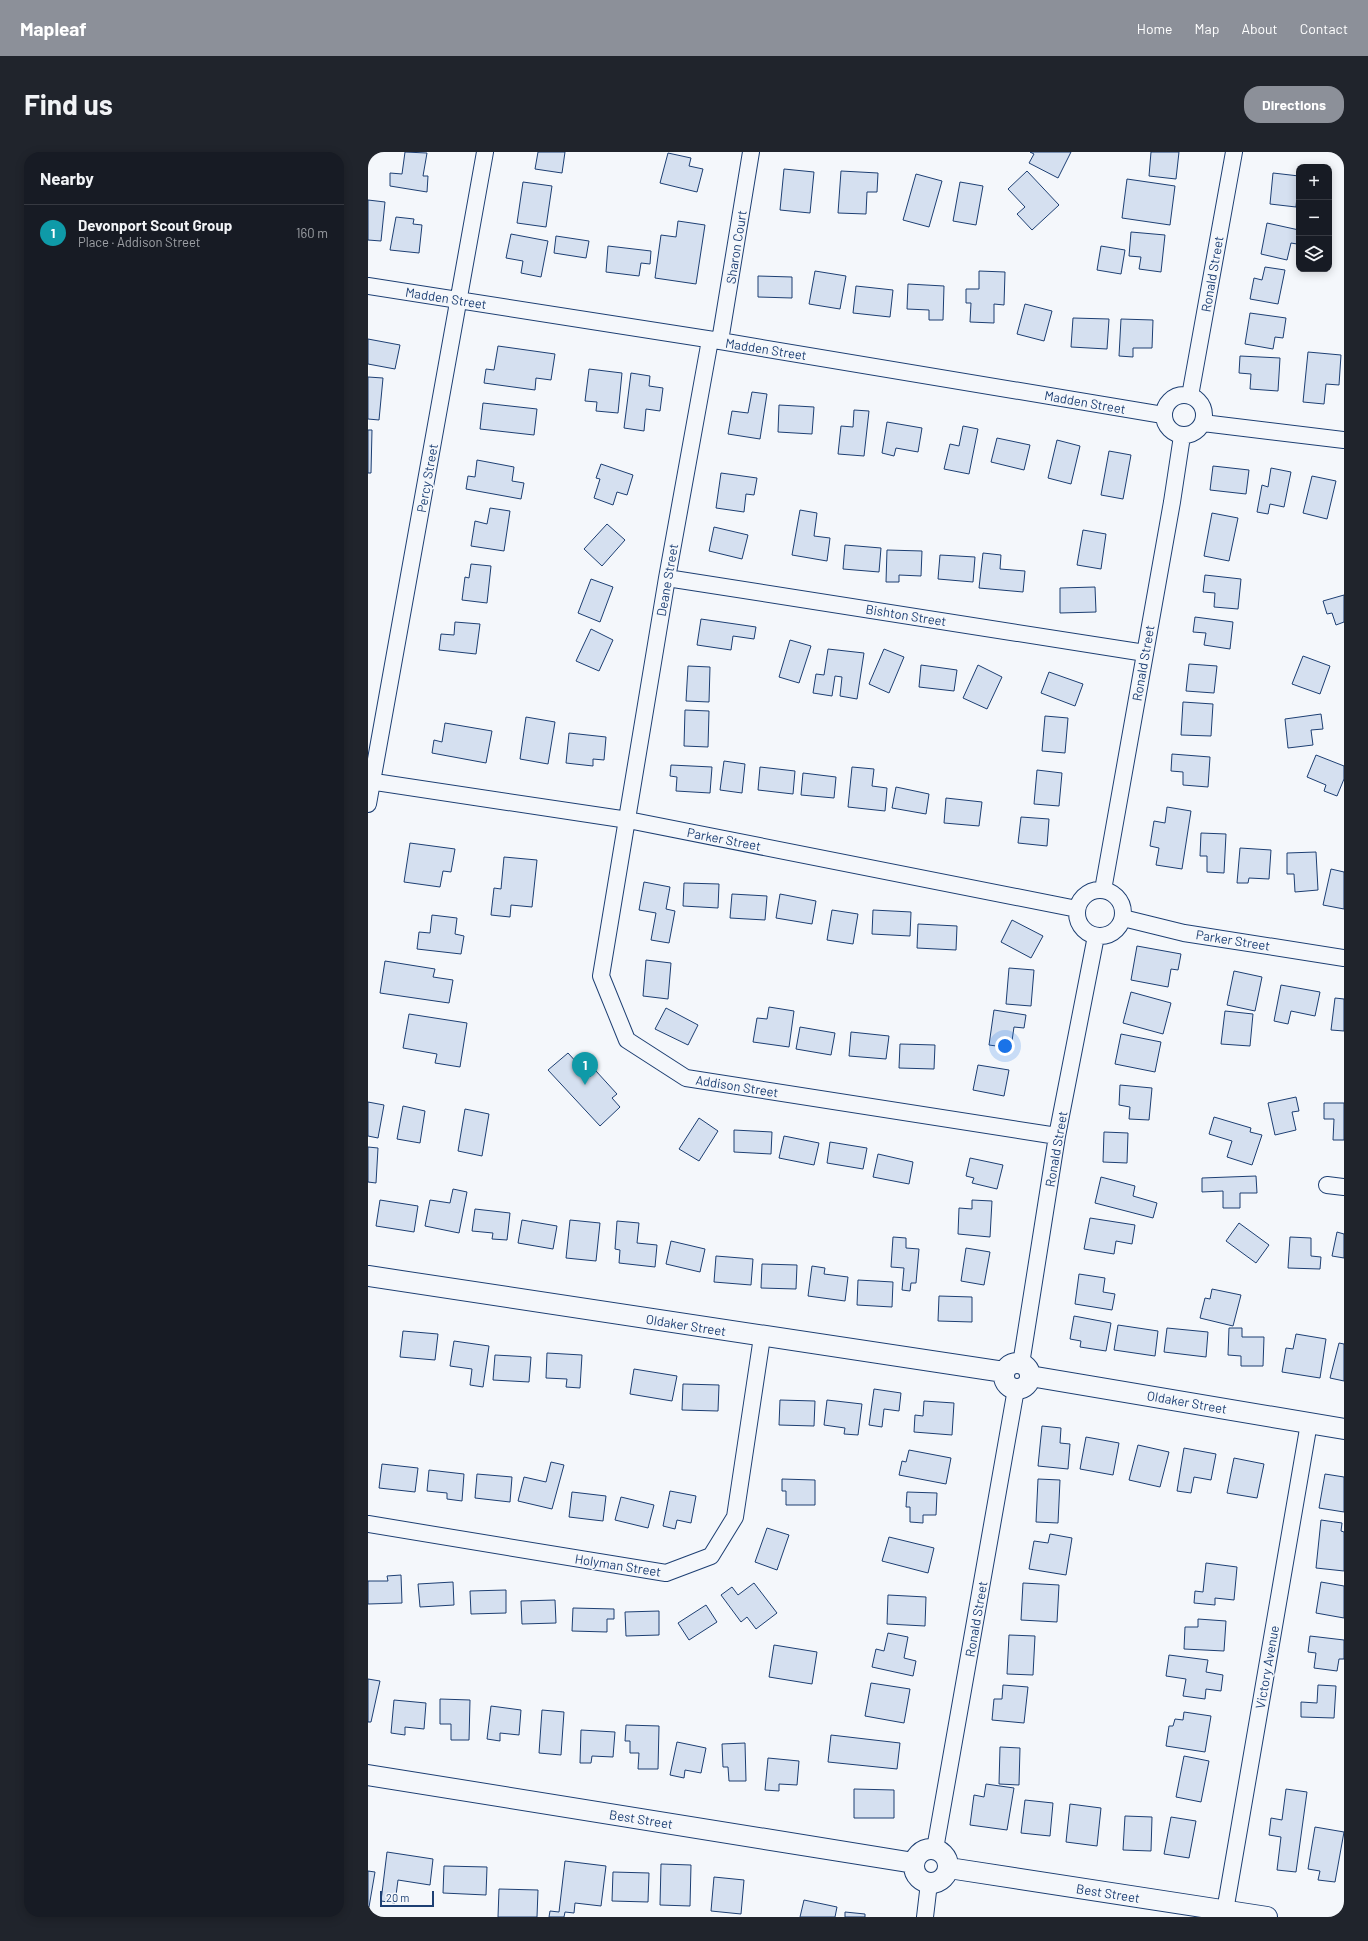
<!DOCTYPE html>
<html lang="en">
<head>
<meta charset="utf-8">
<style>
  body { margin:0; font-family:Barlow,sans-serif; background:#20242c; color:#f1f3f6 }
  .controls { position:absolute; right:12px; top:12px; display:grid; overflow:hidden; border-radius:8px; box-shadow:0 2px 10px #0003 }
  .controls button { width:36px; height:36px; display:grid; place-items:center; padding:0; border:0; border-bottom:1px solid #363941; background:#171b24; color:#f1f3f6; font:20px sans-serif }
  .scale { position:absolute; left:12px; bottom:10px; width:54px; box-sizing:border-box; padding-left:4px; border:2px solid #1d3f73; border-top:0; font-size:11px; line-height:14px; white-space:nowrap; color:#1d3f73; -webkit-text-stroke:3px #f4f7fb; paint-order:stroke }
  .you { position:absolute; left:637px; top:894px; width:14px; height:14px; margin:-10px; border:3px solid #fff; border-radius:50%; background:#1a73e8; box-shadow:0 0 0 6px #1a73e833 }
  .badge { display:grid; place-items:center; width:26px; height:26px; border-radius:50%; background:#8c9099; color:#fff; font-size:13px; font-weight:700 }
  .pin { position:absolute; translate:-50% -33px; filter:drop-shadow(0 1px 2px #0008) }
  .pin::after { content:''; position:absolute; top:21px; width:14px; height:12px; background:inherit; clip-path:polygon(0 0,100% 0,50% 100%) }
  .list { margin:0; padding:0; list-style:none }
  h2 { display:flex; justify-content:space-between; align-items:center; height:52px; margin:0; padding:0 16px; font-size:17px }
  h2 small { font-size:13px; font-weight:400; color:#9ea1a6 }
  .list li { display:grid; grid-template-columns:26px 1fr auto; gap:12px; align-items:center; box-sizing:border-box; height:56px; padding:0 16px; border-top:1px solid #363941 }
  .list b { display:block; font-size:15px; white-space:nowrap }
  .list p { margin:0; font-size:13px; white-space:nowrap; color:#9ea1a6 }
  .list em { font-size:13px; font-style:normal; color:#9ea1a6 }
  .icon { flex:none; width:22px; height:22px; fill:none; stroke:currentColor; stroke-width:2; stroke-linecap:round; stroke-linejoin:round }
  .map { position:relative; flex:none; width:976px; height:1765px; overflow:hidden; border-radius:16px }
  header { display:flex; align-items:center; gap:24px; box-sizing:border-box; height:56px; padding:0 20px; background:#8c9099; color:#fff }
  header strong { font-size:19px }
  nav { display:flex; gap:22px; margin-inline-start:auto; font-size:14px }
  .intro { display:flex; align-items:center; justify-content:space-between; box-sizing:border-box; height:96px; padding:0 24px }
  h1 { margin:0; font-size:28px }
  .button { padding:10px 18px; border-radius:16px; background:#8c9099; color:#fff; font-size:14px; font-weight:700 }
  main { display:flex; gap:24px; padding:0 24px }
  aside { flex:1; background:#171b24; border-radius:16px; box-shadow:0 2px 10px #0003 }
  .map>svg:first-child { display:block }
  .building { fill:#d5e0f0; stroke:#1d3f73 }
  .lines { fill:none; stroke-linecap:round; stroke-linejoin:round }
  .minor-casing { stroke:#1d3f73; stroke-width:18 }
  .tertiary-casing { stroke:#1d3f73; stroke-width:22 }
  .minor { stroke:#f4f7fb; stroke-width:16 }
  .tertiary { stroke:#f4f7fb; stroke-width:20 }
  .labels { text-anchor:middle; stroke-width:3; stroke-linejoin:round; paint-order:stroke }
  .street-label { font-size:13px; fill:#1d3f73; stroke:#f4f7fb }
</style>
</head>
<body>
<header>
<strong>Mapleaf</strong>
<nav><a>Home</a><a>Map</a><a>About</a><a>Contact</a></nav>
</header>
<div class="intro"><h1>Find us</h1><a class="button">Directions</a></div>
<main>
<aside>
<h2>Nearby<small></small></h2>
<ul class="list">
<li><span class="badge" style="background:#0f9aa8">1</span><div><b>Devonport Scout Group</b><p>Place · Addison Street</p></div><em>160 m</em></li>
</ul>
</aside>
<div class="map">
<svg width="976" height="1765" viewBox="0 0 976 1765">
  <rect width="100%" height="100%" fill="#f4f7fb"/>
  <path class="building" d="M37 0 59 1 55 24H60L59 40 22 34V21L34 22Z
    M170 0H197L194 21 167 17Z
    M662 0H703L690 26 661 11 666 2Z
    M783 0H811L808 27 781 24Z
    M300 1 323 6 321 14 335 17 329 40 292 31Z
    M416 17 446 20 442 61 412 58Z
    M473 19 510 21 509 40H499L498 62 470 61Z
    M659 19 691 53 664 78 649 62 657 55 640 37Z
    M905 21 931 24 928 55 902 52Z
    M548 22 574 29 561 75 535 68Z
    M759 27 807 34 802 73 754 66Z
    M155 30 184 34 178 75 149 71Z
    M592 30 615 34 608 73 585 69Z
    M0 48 17 50 13 89 0 88Z
    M28 65 46 67 45 72 54 73 51 101 22 98Z
    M310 69 337 73 328 132 287 126 293 83 308 85Z
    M899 71 931 78 929 92 923 91 919 108 893 102Z
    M763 80 797 83 793 120 771 117 773 105 761 104Z
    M143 82 180 89 173 125 153 121 155 109 138 106Z
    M188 84 221 89 218 106 186 101Z
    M240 94 283 99 282 112 273 111 271 124 238 120Z
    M733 94 757 98 753 122 729 118Z
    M897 115 917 118 910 152 882 147 886 126 894 128Z
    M447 119 478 124 472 157 441 152Z
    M611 119 637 120 636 153 626 152V171L602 170 603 151H598V137H611Z
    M390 124 424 125V146L390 145Z
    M540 132 576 134 575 168H561V158L539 157Z
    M488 134 525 138 522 165 485 161Z
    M657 152 684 159 676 189 649 182Z
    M882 161 918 166 915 186 907 185 905 197 877 192Z
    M705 166 741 167 739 197 703 195Z
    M753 167 785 168 784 196H765V205L751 204Z
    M0 187 32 193 27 217 0 212Z
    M130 194 187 202 183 228 168 226 167 238 116 231 118 217 126 218Z
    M940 200 973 203 971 233 958 232 956 252 935 250Z
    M872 204 912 206 910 239 882 237 883 222 871 221Z
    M221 217 254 221 250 261 228 259 229 250 217 249Z
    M263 221 282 224 281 234 295 236 292 259 278 257 276 279 256 276Z
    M0 225 15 226 11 268 0 267Z
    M384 240 399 242 392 287 360 282 364 259 380 261Z
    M115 251 169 257 166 283 112 277Z
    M411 253 446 255 444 282 410 280Z
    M486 258 501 259 496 304 470 302 473 274 485 275Z
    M519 270 554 276 550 300 528 296 526 304 514 301Z
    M595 274 610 277 601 322 576 317 582 292 591 294Z
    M0 278H4L3 321H0Z
    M629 286 662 293 656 318 623 310Z
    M689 288 712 294 703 332 680 326Z
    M741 299 763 303 755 347 733 343Z
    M109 308 146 315 144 329 156 331 153 347 98 337 100 324 107 325Z
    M233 312 265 323 259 343 249 340 245 353 226 346 232 327 228 326Z
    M845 314 881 318 878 342 842 338Z
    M903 316 923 320 916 355 902 352 900 362 889 360 894 333 900 335Z
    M353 321 389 326 386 343 378 342 376 360 348 356Z
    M944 324 968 329 959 367 935 361Z
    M122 356 142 359 136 399 103 394 107 369 119 372Z
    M432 358 449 361 446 384 462 386 459 409 424 403Z
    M844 361 870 366 861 409 836 404Z
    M239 372 257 388 234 414 216 397Z
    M346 375 380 383 374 407 341 399Z
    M715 378 738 382 733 417 709 413Z
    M477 393 513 396 511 420 475 417Z
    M519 398 554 399 553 424 531 423V430H518Z
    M615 401 633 403 632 417 657 419 655 440 611 436Z
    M572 403 607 405 605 430 570 427Z
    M103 412 123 414 119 451 94 448 97 425 101 426Z
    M837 423 873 427 870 457 846 455 847 441 835 440Z
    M223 427 245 435 232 470 210 461Z
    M727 435 728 460 692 461V436Z
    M976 443V470L968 473 964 461 959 462 955 449Z
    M827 465 865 470 862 497 836 493 838 481 825 480Z
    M333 467 388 475 386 487 365 484 363 498 329 493Z
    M87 470 112 472 108 502 71 498 73 482 86 483Z
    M223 477 245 488 231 519 208 509Z
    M422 488 443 494 431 531 411 525Z
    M460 497 496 501 489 547 472 544 474 525 467 524 464 544 445 541 448 522 456 523Z
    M516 497 536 505 521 541 501 532Z
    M935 504 962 514 952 542 924 532Z
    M821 512 849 514 846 541 818 539Z
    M553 513 589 518 586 539 551 535Z
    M610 513 634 525 619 557 595 546Z
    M320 514 342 515 341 550 318 549Z
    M681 520 715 532 707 554 673 541Z
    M815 550 845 552 843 584 813 583Z
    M317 558 341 559 340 595 316 594Z
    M953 562 955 577 943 578 945 593 920 596 917 567Z
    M677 564 700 566 697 601 674 599Z
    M158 565 187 570 180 612 152 607Z
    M77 571 124 579 118 611 64 601 66 588 74 590Z
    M201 581 238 585 236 608 225 607V614L198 611Z
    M804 602 842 605 840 635 815 633V620L803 619Z
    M948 603 976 614V627L969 644 956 639 958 633 939 625Z
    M356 609 377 612 374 641 352 638Z
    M303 613 344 615 342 641 308 639 309 625 302 624Z
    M392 615 427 619 425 642 390 638Z
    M484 615 506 617 504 634 519 636 517 659 480 655Z
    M669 618 694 621 691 654 666 652Z
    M435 621 468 625 466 646 433 643Z
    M528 635 561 642 558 662 524 656Z
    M578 646 614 650 611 674 576 671Z
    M799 655 823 659 814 717 788 713 791 696 782 694 786 669 797 671Z
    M653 665 681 667 679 694 650 691Z
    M833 681 858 682 856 721 839 720V704H832Z
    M42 691 87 697 83 720 75 719 72 735 36 730Z
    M872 696 903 698 901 727 881 726 880 731H869Z
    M948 700 950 738 927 740 926 722H919V701Z
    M136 705 169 708 164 755 143 753 142 765 123 763 126 736 133 737Z
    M963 717 976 720V757L955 753Z
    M276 730 302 735 298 757 307 759 301 791 283 788 288 761 271 758Z
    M316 731 351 732 350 756 315 754Z
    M364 742 399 744 397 768 362 766Z
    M412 742 448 749 444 772 408 766Z
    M464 758 490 762 485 792 459 788Z
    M505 758 543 760 542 784 504 782Z
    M64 763 89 766 87 782 96 784 93 802 49 797 51 780 62 781Z
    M644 768 675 784 663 806 633 790Z
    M550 772 589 774 588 798 549 796Z
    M769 794 813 802 810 818 803 817 800 835 763 828Z
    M278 808 303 811 300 847 275 844Z
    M17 809 67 817 65 825 85 828 81 851 12 841Z
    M641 816 666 818 663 854 638 852Z
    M866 819 894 825 887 859 859 853Z
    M913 833 952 840 947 864 923 859 920 872 906 869Z
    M763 840 803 851 795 882 755 871Z
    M967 846 976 847V879L963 878Z
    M401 855 426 859 421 895 385 890 389 866 399 867Z
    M298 856 330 873 320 893 287 877Z
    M626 858 658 863 656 876 646 875 643 896 621 893Z
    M857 859 885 862 882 894 853 892Z
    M41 862 99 871 92 915 67 911 69 902 35 896Z
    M432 875 467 881 463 903 428 897Z
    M483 880 521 884 518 907 481 904Z
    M753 882 793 890 787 920 747 912Z
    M532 892 567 893 566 917 531 916Z
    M200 901 222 925 228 919 249 942 244 946 252 955 232 974 180 918Z
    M610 913 641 918 636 944 605 938Z
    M752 933 784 936 781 968 761 967 762 955 751 953Z
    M928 945 931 959 924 960 928 978 907 983 900 951Z
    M0 950 16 953 10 986 0 984Z
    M956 951H976V988H965L966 967H956Z
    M35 954 57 959 52 991 29 987Z
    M97 957 121 962 114 1004 90 999Z
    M846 965 883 976 882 980 894 983 884 1013 859 1005 864 989 841 982Z
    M331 966 350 979 331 1009 311 997Z
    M366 978 404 980 403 1002 366 1000Z
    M736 980 760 981 759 1011 735 1010Z
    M416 984 451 991 446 1013 411 1006Z
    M462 990 499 996 495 1017 459 1011Z
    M0 995 10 996 8 1031 0 1030Z
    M510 1002 545 1010 541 1032 505 1025Z
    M602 1006 635 1013 629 1037 604 1031 606 1026 598 1024Z
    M888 1024 889 1041H872V1056H855V1039L834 1040V1026Z
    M733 1025 767 1034 765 1044 789 1051 785 1066 727 1051Z
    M85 1037 99 1040 91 1081 57 1074 62 1048 82 1051Z
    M12 1048 50 1054 46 1080 8 1074Z
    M604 1048 624 1049 622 1085 590 1082 591 1056 604 1057Z
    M107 1057 142 1061 139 1088 124 1087 125 1081 104 1079Z
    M722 1066 767 1073 764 1092 748 1089 746 1102 716 1097Z
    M154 1068 189 1074 185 1097 150 1091Z
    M202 1068 232 1071 228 1109 198 1106Z
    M249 1069 271 1071 269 1091 289 1093 287 1115 251 1111 252 1098 247 1097Z
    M871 1071 901 1093 888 1111 858 1089Z
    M969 1080 976 1082V1106L964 1104Z
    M525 1085 538 1086V1096L551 1097 548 1131H543L542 1139 534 1138 536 1116 523 1115Z
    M922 1085 943 1086V1104L953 1105 952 1117 920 1116Z
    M303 1089 337 1097 332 1120 298 1112Z
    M598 1096 622 1100 616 1133 593 1129Z
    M348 1104 385 1107 383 1133 346 1130Z
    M394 1112 429 1113 428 1137 393 1136Z
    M444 1114 457 1116 456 1122 480 1125 477 1149 440 1144Z
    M711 1122 737 1126 735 1140 747 1142 744 1158 707 1152Z
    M490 1128 525 1130 524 1155 489 1153Z
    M844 1137 873 1143 865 1174 832 1166 837 1146 842 1147Z
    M571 1144 604 1145V1170L570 1169Z
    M706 1164 743 1171 738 1199 712 1195 713 1189 702 1187Z
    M750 1173 790 1179 787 1204 746 1198Z
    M799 1176 840 1180 838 1205 796 1200Z
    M861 1176H874V1185H896L895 1214H873V1204L860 1203Z
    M35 1179 70 1182 67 1208 32 1205Z
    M928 1182 958 1187 952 1226 914 1220 918 1196 925 1197Z
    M86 1189 121 1194 115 1235 102 1233 104 1217 82 1214Z
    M971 1191 976 1192V1229L962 1226Z
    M179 1201 214 1203 212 1236 198 1235 199 1227 178 1226Z
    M127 1203 163 1205 161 1230 125 1228Z
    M266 1217 309 1224 304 1249 262 1242Z
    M315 1232 351 1233 350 1259 314 1258Z
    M506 1237 533 1241 531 1259 516 1257 514 1275 501 1273Z
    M412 1248 447 1249 446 1274 411 1273Z
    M459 1248 494 1252 490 1283 476 1282 477 1276 456 1273Z
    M556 1249 586 1251 584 1283 546 1280 547 1263 555 1264Z
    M674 1274 693 1276 692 1291 702 1292 700 1317 670 1314Z
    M718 1285 751 1291 745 1323 712 1317Z
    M770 1293 801 1300 792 1335 761 1328Z
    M816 1296 848 1302 843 1328 826 1325 823 1341 809 1339Z
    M541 1298 583 1306 578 1332 531 1323 534 1309 538 1310Z
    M866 1306 896 1312 889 1346 859 1341Z
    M183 1310 196 1313 184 1357 150 1349 156 1325 178 1330Z
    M14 1312 50 1316 47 1340 11 1336Z
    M61 1318 96 1322 94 1349 79 1347V1341L59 1339Z
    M109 1322 144 1325 142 1350 107 1346Z
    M957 1322 976 1325V1360L951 1356Z
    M414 1327 447 1328V1353H418V1339H414Z
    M670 1327 692 1328 690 1371 668 1370Z
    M302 1339 328 1344 323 1371 309 1368 307 1377 295 1374Z
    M204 1340 238 1344 235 1369 201 1365Z
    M539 1340 569 1341 568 1363H555V1371L542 1370V1355H538Z
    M253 1345 286 1353 280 1376 247 1368Z
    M953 1368 974 1371 973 1379 976 1380V1419L948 1416Z
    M399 1376 421 1383 409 1418 387 1410Z
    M682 1382 704 1386 698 1423 661 1417 666 1389 680 1391Z
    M521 1385 566 1396 560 1421 514 1409Z
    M838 1411 869 1415 866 1448 847 1446V1453L826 1451 827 1439 835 1440Z
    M33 1423 34 1451 0 1452V1429H20L19 1424Z
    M85 1430 86 1453 52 1455 50 1432Z
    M953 1430 976 1434V1466L948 1461Z
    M386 1431 409 1461 388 1477 379 1465 373 1470 353 1443 364 1435 370 1443Z
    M655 1431 691 1433 689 1470 653 1468Z
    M138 1438V1461L103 1462 102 1439Z
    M520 1443 558 1445 557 1474 519 1472Z
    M187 1448 188 1471 154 1472 153 1449Z
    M338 1453 349 1470 321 1488 310 1471Z
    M205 1456 246 1457V1467H239V1480L204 1479Z
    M291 1459V1483L258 1484 257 1460Z
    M830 1467 858 1469 856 1499 816 1497 817 1475H830Z
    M520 1481 540 1485 536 1506 548 1509 545 1524 504 1515 508 1497 516 1499Z
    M641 1483 667 1484 665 1523 639 1522Z
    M942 1484 976 1488V1507H971L969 1519 946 1516 948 1501 940 1500Z
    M406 1493 449 1500 444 1532 401 1525Z
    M801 1503 840 1508 838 1520 855 1523 853 1539 838 1537 837 1547 815 1544 818 1527 798 1524Z
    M0 1527 12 1529 3 1570H0Z
    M503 1531 542 1537 536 1571 497 1564Z
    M635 1533 660 1535 656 1571 624 1568 626 1547H634Z
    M950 1533 968 1534 966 1566 933 1565V1550L949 1551Z
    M72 1547 102 1548 101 1588H83V1572H72Z
    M26 1548 58 1551 56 1577 37 1575V1583L23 1581Z
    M123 1554 153 1558 151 1583 132 1581V1589L119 1587Z
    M174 1558 196 1560 193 1603 171 1601Z
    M816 1560 843 1564 837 1600 798 1594 801 1574H805L807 1567 815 1568Z
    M258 1573 291 1574 290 1617H270L271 1601H262V1589H257Z
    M213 1578 247 1580 245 1605 224 1604 223 1611H212Z
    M463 1583 532 1591 529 1617 460 1610Z
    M309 1590 338 1596 333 1621 317 1618 316 1626 302 1623Z
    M377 1591 378 1629H361L360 1615H355L354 1592Z
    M632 1595 652 1596 651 1633 631 1632Z
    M816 1604 841 1609 833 1650 808 1645Z
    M400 1606 431 1609 429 1633 411 1632V1639L397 1638Z
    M618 1632 646 1636 639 1678 602 1673 606 1643 616 1645Z
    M486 1637 526 1638V1666H486Z
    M918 1637 939 1640 928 1720 909 1718 913 1685 901 1683 903 1666 914 1668Z
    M657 1648 685 1651 682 1684 653 1681Z
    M702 1652 733 1656 729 1694 698 1690Z
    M757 1664 784 1665 783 1699 755 1698Z
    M803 1665 828 1669 821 1706 796 1702Z
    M947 1675 976 1680 967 1730 950 1728 952 1719 940 1717Z
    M19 1700 65 1707 62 1733 30 1728 27 1751 13 1749Z
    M197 1709 238 1714 233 1754 207 1751 206 1761 197 1760 196 1765H181L182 1759 191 1760Z
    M293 1712 323 1713 322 1754 292 1753Z
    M76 1714 119 1715 118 1743 75 1741Z
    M0 1719 7 1720 1 1755 0 1754Z
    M245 1720 281 1721 280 1750 244 1749Z
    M346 1725 376 1728 373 1762 343 1759Z
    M131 1737 170 1738 169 1765H130Z
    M436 1748 469 1755 467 1765H432Z
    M477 1760 497 1762V1765H477Z"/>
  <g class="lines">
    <defs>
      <path id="minor" d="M0 134 352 189 795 263
        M342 188 299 426 233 824 259 888 318 926 689 984
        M352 189 383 0
        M796 263a20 20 0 1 1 40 0a20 20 0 1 1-40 0Z
        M822 244 866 0
        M835 271 976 288
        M299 426 777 501
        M0 629 260 668 709 757
        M0 652 117 0
        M709 761a23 23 0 1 1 46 0a23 23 0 1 1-46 0Z
        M735 738 804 350 814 284
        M755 766 816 781 976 806
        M959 1033 976 1035
        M653 1212 689 984 728 784
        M0 1372 298 1421 343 1404 367 1365 394 1185
        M567 1697 648 1237
        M857 1759 941 1271
        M557 1765 561 1731"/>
      <path id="tertiary" d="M0 1124 636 1220
        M636 1224a13 13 0 1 1 26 0a13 13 0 1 1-26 0Z
        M662 1224 976 1277
        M0 1623 546 1711
        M546 1714a17 17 0 1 1 34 0a17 17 0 1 1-34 0Z
        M581 1716 899 1765"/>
    </defs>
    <use href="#minor" class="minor-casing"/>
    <use href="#tertiary" class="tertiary-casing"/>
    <use href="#minor" class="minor"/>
    <use href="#tertiary" class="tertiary"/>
  </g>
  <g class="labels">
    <g class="street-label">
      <text transform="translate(368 95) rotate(-81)" y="5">Sharon Court</text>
      <text transform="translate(844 122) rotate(-80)" y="5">Ronald Street</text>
      <text transform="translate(78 146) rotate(9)" y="5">Madden Street</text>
      <text transform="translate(398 197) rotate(9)" y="5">Madden Street</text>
      <text transform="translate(717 250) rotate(10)" y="5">Madden Street</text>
      <text transform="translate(59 326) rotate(-80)" y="5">Percy Street</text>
      <text transform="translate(299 428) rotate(-80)" y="5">Deane Street</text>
      <text transform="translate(538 463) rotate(9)" y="5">Bishton Street</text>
      <text transform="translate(775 511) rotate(-80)" y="5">Ronald Street</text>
      <text transform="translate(356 687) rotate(11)" y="5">Parker Street</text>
      <text transform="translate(865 788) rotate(9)" y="5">Parker Street</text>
      <text transform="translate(369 934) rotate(9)" y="5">Addison Street</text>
      <text transform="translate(688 997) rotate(-80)" y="5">Ronald Street</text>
      <text transform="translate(318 1173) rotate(9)" y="5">Oldaker Street</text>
      <text transform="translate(819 1250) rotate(10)" y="5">Oldaker Street</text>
      <text transform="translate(250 1413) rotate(9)" y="5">Holyman Street</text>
      <text transform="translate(608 1467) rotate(-80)" y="5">Ronald Street</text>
      <text transform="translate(899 1515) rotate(-80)" y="5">Victory Avenue</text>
      <text transform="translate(273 1667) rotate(9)" y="5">Best Street</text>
      <text transform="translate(740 1741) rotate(9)" y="5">Best Street</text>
    </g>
  </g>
</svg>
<div class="controls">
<button>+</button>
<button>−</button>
<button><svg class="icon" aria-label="layers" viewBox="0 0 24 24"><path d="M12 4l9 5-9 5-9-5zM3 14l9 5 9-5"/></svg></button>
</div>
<div class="scale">20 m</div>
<div class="you"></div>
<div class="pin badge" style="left:217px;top:933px;background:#0f9aa8">1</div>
</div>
</main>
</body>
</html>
